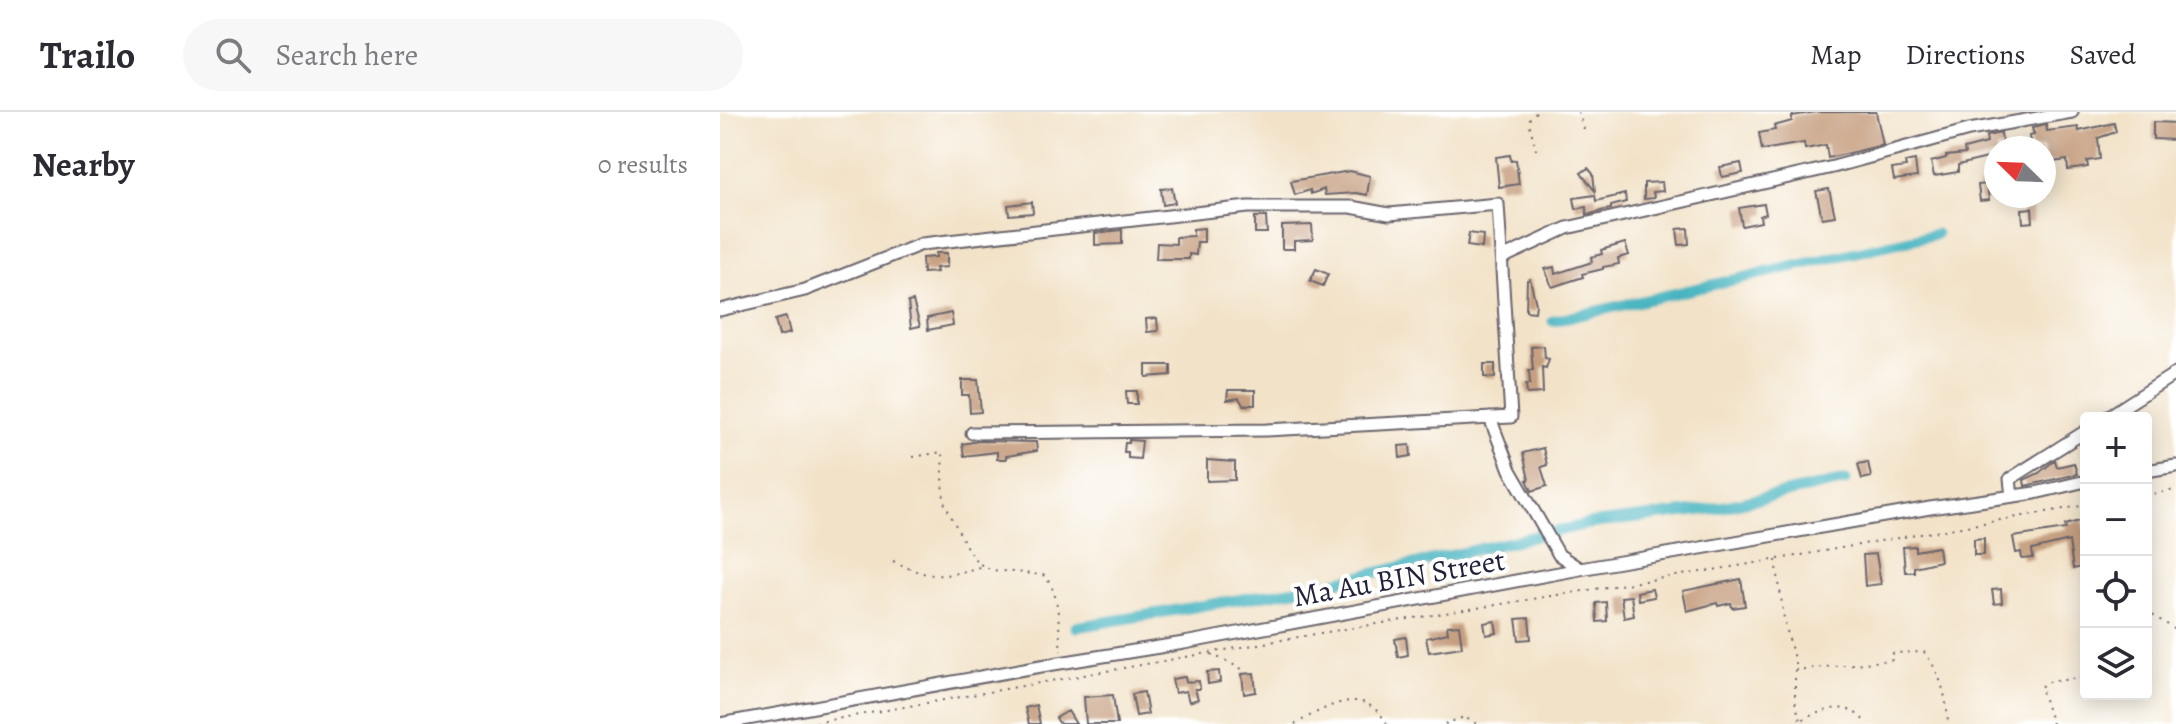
<!DOCTYPE html>
<html lang="en">
<head>
<meta charset="utf-8">
<style>
  body { margin:0; font-family:Alegreya,serif; background:#f7f7f7; color:#2b2b33 }
  .controls { position:absolute; right:24px; bottom:24px; display:grid; overflow:hidden; border-radius:8px; box-shadow:0 4px 20px #0003 }
  .controls button { width:72px; height:72px; display:grid; place-items:center; padding:0; border:0; border-bottom:2px solid #e1e1e2; background:#fff; color:#2b2b33; font:40px sans-serif }
  .compass { position:absolute; left:1264px; top:24px; width:72px; height:72px; border-radius:50%; background:#fff; box-shadow:0 4px 20px #0003; rotate:293deg }
  .list { margin:0; padding:0; list-style:none }
  h2 { display:flex; justify-content:space-between; align-items:center; height:104px; margin:0; padding:0 32px; font-size:34px }
  h2 small { font-size:26px; font-weight:400; color:#7c7c81 }
  .icon { flex:none; width:44px; height:44px; fill:none; stroke:currentColor; stroke-width:2; stroke-linecap:round; stroke-linejoin:round }
  .map { position:relative; flex:none; width:1456px; height:612px; overflow:hidden }
  header { display:flex; align-items:center; gap:48px; box-sizing:border-box; height:112px; padding:0 40px; background:#fff; border-bottom:2px solid #e1e1e2 }
  header strong { font-size:38px }
  nav { display:flex; gap:44px; margin-inline-start:auto; font-size:28px }
  .search { width:560px; height:72px; background:#f7f7f7; display:flex; align-items:center; gap:20px; box-sizing:border-box; padding:0 28px; border-radius:44px; color:#7c7c81; font-size:30px }
  main { display:flex }
  aside { flex:1; background:#fff }
  .map>svg:first-child { display:block }
  .lines { fill:none; stroke-linecap:round; stroke-linejoin:round }
  .canal { stroke:#45b3bf; stroke-width:11 }
  .building { fill:#c69f80 }
  .minor-casing { stroke:#6b656c; stroke-width:15 }
  .path { stroke:#6b656c; stroke-width:2; stroke-dasharray:2 6; stroke-linecap:butt }
  .minor { stroke:#fff; stroke-width:11 }
  .labels { text-anchor:middle; stroke-width:8; stroke-linejoin:round; paint-order:stroke }
  .street-label { font-size:30px; fill:#22223b; stroke:#fff }
</style>
</head>
<body>
<header>
<strong>Trailo</strong>
<div class="search"><svg class="icon" aria-label="search" viewBox="0 0 24 24"><circle cx="10" cy="10" r="6"/><path d="M15 15l6 6"/></svg>Search here</div>
<nav><a>Map</a><a>Directions</a><a>Saved</a></nav>
</header>
<main>
<aside>
<h2>Nearby<small>0 results</small></h2>
<ul class="list">
</ul>
</aside>
<div class="map">
<svg width="1456" height="612" viewBox="0 0 1456 612">
  <rect width="100%" height="100%" fill="#fff"/>
  <filter id="ink" filterUnits="userSpaceOnUse"><feTurbulence type="fractalNoise" baseFrequency=".0125" numOctaves="2"/><feDisplacementMap in="SourceGraphic" scale="16" xChannelSelector="R" yChannelSelector="G"/><feConvolveMatrix kernelMatrix="1 2 1 2 8 2 1 2 1" color-interpolation-filters="sRGB"/></filter>
  <filter id="wash" filterUnits="userSpaceOnUse"><feTurbulence type="fractalNoise" baseFrequency=".006" numOctaves="4" result="noise"/><feDisplacementMap in="SourceGraphic" scale="32" xChannelSelector="R" yChannelSelector="G"/><feGaussianBlur stdDeviation="1.8" result="paint"/><feColorMatrix in="noise" values="0 0 0 0 0 0 0 0 0 0 0 0 0 0 0 0 0 1.4 0 .05"/><feComposite in="paint" operator="in"/></filter>
  <g filter="url(#wash)">
    <rect width="100%" height="100%" fill="#f2e2c7"/>
    <g class="lines">
      <path class="canal" d="M833 209 1216 122
        M356 515 593 475 868 412 992 397 1126 368"/>
    </g>
    <g id="blocks">
      <path class="building" d="M1096 0H1156L1163 33 1108 46 1106 33 1085 37 1084 31 1042 38 1039 21 1055 18 1054 14 1072 9V4Z
        M1433 10 1456 11V28L1433 27Z
        M1394 11 1396 20 1378 26 1380 47 1367 49 1368 55 1348 58 1347 48 1324 51V36H1311L1309 24 1314 23 1312 16 1326 13 1327 19 1358 15 1359 19Z
        M1281 21 1283 36H1276V44L1238 53V60L1214 64 1211 50 1226 46V44L1245 42 1244 37 1267 31 1266 24Z
        M790 43 791 49 796 48 799 72 779 75 776 45Z
        M1195 48 1197 65 1174 68 1172 57 1186 55 1185 50Z
        M1021 51 1023 61 1002 65 1000 55Z
        M868 56 873 62 875 79 861 61Z
        M630 59 650 64 647 83 636 81 605 83 604 77 591 82 590 78 575 83 571 69Z
        M942 70 943 79 933 80 934 86 924 87V71Z
        M1267 72 1269 88 1260 89 1258 73Z
        M452 76 455 91 443 93 441 77Z
        M1109 77 1115 104 1102 106 1096 79Z
        M905 82 906 90 891 94V97L885 98 867 103 866 95 856 97 854 86 875 83 876 89Z
        M312 90 313 101 289 103 288 93Z
        M1044 92 1046 102 1040 104 1041 110 1022 114 1019 96Z
        M1312 96 1313 110 1303 111 1302 97Z
        M535 105H546L547 121H535Z
        M592 113 593 128 574 129V137H562V114Z
        M484 116V130H477L476 143 469 142V147H436L437 131 456 132V125L473 124V117Z
        M968 116 969 132 959 133 957 117Z
        M402 118V132L375 133V121Z
        M749 121 763 123 762 136 747 134Z
        M905 131 909 143 898 146 899 152 883 155V157L862 162 863 165 832 175 825 157 834 155 835 162 872 150 871 145 882 142 881 138Z
        M216 141H227V155L216 156 217 160 203 161 202 146 216 145Z
        M596 157 608 162 603 174 590 169Z
        M810 167 816 192 815 200 806 199 807 168Z
        M193 189 200 214 191 216 188 190Z
        M231 201 233 213 208 218 207 206Z
        M66 205 70 221 59 224 55 208Z
        M437 206 438 219 427 220 426 207Z
        M824 234 825 246 829 247 826 256 822 255 823 281 807 282 806 272H810L809 258H813L811 235Z
        M764 252H775V266L764 265Z
        M426 253H451V263L426 265Z
        M242 268H258L261 300 250 301 249 283H242Z
        M508 278H535V293H523L519 286 507 288Z
        M406 279H417V292H407Z
        M409 328 422 329 420 347 408 346V340H404L405 331H409Z
        M258 329 316 330 317 339 286 344V347H277V340L244 344 242 332Z
        M690 333 691 344 680 346 679 334Z
        M823 336 827 353 821 355 827 374 812 379 807 368H809L803 341Z
        M487 348 515 350V368L487 369Z
        M1335 348 1337 355 1354 351 1357 362 1305 374 1304 368 1319 361Z
        M1148 350 1151 365 1142 367 1138 352Z
        M1363 408 1366 419V454L1353 457 1349 429 1312 438 1313 446 1302 447 1301 440 1296 441 1293 425 1346 417 1345 413Z
        M1264 426V443H1254V427Z
        M1195 434V439L1218 435 1220 449 1194 455V460H1185L1183 435Z
        M1156 442 1161 472 1145 474 1143 443Z
        M1021 467 1025 494 1012 496 1011 491 998 494 997 491 967 499 963 479Z
        M932 477 934 485 918 488 917 480Z
        M1281 477 1282 491 1274 492 1272 478Z
        M911 484 914 504 904 506 901 485Z
        M886 490 887 509 877 510 876 491Z
        M809 506 811 527 799 528 796 507Z
        M775 509 777 521 766 523 764 511Z
        M739 513 742 535 709 540 706 526 728 521 727 514Z
        M686 525 688 543 678 545 675 527Z
        M499 559 500 570 488 572 487 560Z
        M534 561 536 580 524 582 522 562Z
        M465 565 466 570 479 569 480 577H475L478 587 469 590 466 579 455 581 452 567Z
        M424 580 428 602 416 604 412 582Z
        M393 583 397 612H366L364 585Z
        M316 593 320 612H309L305 596Z
        M348 599 356 612H340L336 606Z"/>
    </g>
  </g>
  <g filter="url(#ink)">
    <use href="#blocks" fill-opacity="0" stroke="#6b656c" stroke-width="2"/>
    <g class="lines">
      <defs>
        <path id="minor" d="M782 146 847 116 1113 55 1249 18 1352 0
          M0 198 85 178 202 132 528 95H631L669 102 778 92 791 305 547 318 252 321
          M770 306 790 358 839 443 860 457
          M1386 306 1456 261
          M1426 359 1456 354
          M1292 384 1290 367 1366 319
          M0 612 321 554 464 531 860 457 1210 396 1315 381 1366 369"/>
      </defs>
      <use href="#minor" class="minor-casing"/>
      <path class="path" d="M816 0 810 6 809 10 816 38
        M858 0 865 20
        M193 345 222 340 224 390 248 438 258 451 272 458 323 463C341 478 338 517 341 539
        M1426 383 1456 378
        M1056 448 1064 507 1075 551V589L1080 608 1072 612
        M173 449C212 468 221 466 263 454
        M1426 499 1456 518
        M491 542 522 557
        M1075 558 1173 548V541L1204 540C1221 561 1227 586 1228 612
        M88 612 601 521 1030 452 1366 393
        M575 612C607 595 643 570 667 612
        M725 612 744 605 757 612
        M1084 612 1080 608C1106 598 1126 586 1147 612
        M1332 612 1320 575 1328 570 1366 565"/>
      <use href="#minor" class="minor"/>
    </g>
  </g>
  <g class="labels">
    <g class="street-label">
      <text transform="translate(679 466) rotate(-10)" y="10">Ma Au BIN Street</text>
    </g>
  </g>
</svg>
<div class="controls">
<button>+</button>
<button>−</button>
<button><svg class="icon" aria-label="locate" viewBox="0 0 24 24"><circle cx="12" cy="12" r="6"/><path d="M12 2v4M12 18v4M2 12h4M18 12h4"/></svg></button>
<button><svg class="icon" aria-label="layers" viewBox="0 0 24 24"><path d="M12 4l9 5-9 5-9-5zM3 14l9 5 9-5"/></svg></button>
</div>
<svg class="compass" viewBox="-18 -18 36 36"><path d="M0-13l5 13h-10z" fill="#e53935"/><path d="M0 13l5-13h-10z" fill="#7c7c81"/></svg>
</div>
</main>
</body>
</html>
